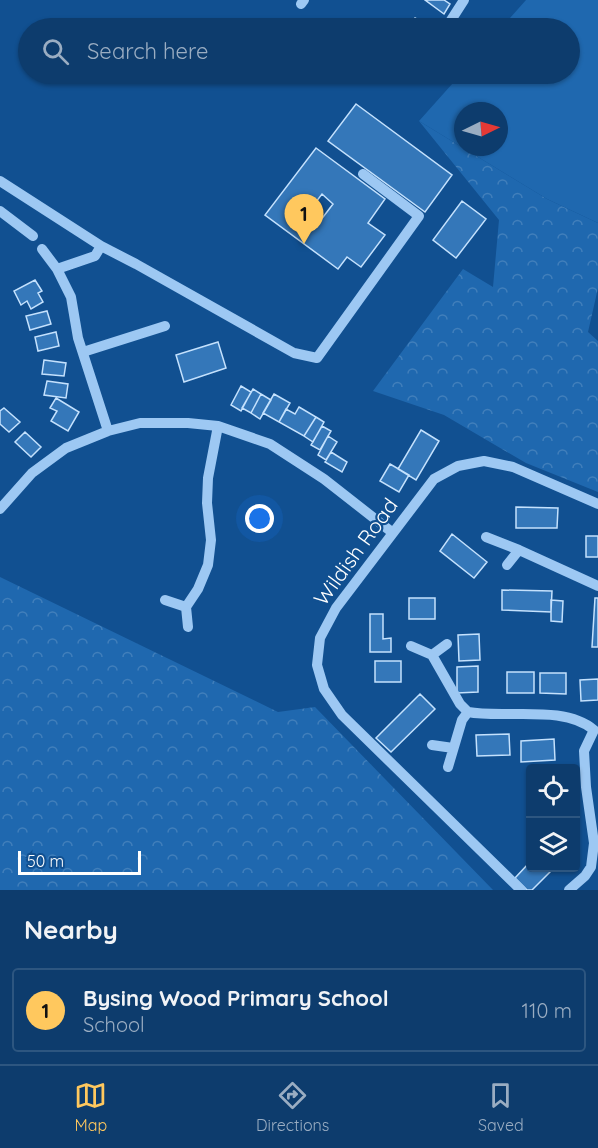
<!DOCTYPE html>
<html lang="en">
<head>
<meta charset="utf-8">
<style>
  body { margin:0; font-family:Quicksand,sans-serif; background:#1b4775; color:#f1f3f6 }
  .controls { position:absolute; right:18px; bottom:18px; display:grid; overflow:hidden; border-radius:6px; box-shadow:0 2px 4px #0004 }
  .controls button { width:54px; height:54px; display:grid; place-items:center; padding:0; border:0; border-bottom:2px solid #2d5680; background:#0d3c6d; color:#f1f3f6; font:30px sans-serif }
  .compass { position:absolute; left:454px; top:102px; width:54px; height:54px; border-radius:50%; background:#0d3c6d; box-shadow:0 2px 4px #0004; rotate:85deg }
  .scale { position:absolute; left:18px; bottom:15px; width:123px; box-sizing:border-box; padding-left:6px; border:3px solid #fff; border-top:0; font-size:16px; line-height:21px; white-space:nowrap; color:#fff; -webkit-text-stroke:4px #115091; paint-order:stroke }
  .you { position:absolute; left:260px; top:519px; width:21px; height:21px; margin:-15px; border:4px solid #fff; border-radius:50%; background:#1a73e8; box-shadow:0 0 0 9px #1a73e833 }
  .badge { display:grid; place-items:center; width:39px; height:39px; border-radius:50%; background:#ffc85e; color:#111; font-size:20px; font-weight:700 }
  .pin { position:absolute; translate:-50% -50px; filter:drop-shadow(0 2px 3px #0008) }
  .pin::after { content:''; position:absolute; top:32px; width:21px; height:18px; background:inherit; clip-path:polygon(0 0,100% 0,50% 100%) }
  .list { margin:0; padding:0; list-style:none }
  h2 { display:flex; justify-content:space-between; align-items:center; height:78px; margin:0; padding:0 24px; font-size:26px }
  h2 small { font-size:20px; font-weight:400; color:#9aadc2 }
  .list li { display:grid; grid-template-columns:39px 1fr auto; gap:18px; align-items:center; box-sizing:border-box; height:84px; margin:0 12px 12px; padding:0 12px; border:2px solid #2d5680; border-radius:6px }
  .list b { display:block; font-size:22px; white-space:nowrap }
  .list p { margin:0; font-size:20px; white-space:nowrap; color:#9aadc2 }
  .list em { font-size:20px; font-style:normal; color:#9aadc2 }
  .icon { flex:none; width:33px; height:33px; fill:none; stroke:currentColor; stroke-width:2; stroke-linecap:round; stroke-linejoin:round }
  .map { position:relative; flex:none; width:598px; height:890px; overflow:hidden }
  .search { position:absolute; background:#0d3c6d; box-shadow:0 2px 4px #0004; left:18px; right:18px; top:18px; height:66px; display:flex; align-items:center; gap:15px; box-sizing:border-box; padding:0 21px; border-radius:33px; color:#9aadc2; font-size:22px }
  .sheet { height:174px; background:#0d3c6d }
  nav { display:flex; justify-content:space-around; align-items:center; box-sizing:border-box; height:84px; border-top:2px solid #2d5680; background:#0d3c6d; font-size:16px; color:#9aadc2 }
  nav a { display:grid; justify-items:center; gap:3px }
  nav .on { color:#ffc85e }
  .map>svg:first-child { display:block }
  .forest { fill:url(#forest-crowns) }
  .park { fill:#1f68af; fill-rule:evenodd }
  .building { fill:#3477b9; stroke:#c4e1fd; stroke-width:1.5; fill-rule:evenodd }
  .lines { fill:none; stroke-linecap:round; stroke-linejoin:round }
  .minor { stroke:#9dc8f3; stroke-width:10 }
  .labels { text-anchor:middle; stroke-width:4.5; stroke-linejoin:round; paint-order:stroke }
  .street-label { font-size:21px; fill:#fff; stroke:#115091 }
</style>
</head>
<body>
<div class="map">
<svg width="598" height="890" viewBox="0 0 598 890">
  <defs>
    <pattern id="forest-crowns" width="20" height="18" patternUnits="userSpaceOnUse" patternTransform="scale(1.5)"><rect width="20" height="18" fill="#1f68af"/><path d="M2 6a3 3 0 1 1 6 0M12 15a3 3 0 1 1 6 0" fill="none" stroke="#417fbb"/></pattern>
  </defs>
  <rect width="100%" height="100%" fill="#115091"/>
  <path class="forest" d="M419 121 547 199 598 223V288L588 332 598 341V492L526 463 444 415 373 391 463 269 493 287 499 220Z
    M0 577 278 712 315 707 493 890H0Z"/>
  <path class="park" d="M526 0H598V223L547 199 419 121 461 74H570V28H501ZM463 111H499V147H463Z"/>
  <path class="building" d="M425 0H444L450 4 444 14Z
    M415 18 432 28H408Z
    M356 104 452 175 425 212 328 141Z
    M316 148 385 199 368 223 385 235 361 267 347 257 338 269 265 215ZM322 194 333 204 314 229 302 220Z
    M462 201 486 219 456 258 433 240Z
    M35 280 42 291 38 293 43 302 31 309 27 301 21 305 14 291Z
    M47 311 51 324 30 330 26 316Z
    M56 332 59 346 38 351 35 337Z
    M218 342 226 368 184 382 176 355Z
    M44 360 66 363 64 376 42 374Z
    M47 381 68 384 66 398 44 395Z
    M241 386 251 392 241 411 231 405Z
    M253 389 261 394 251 413 242 408Z
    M261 394 271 400 260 419 251 413Z
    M274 394 290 403 279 422 263 413Z
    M56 398 79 412 68 431 51 421 57 411 50 408Z
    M299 407 316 417 304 436 279 422 286 409 295 414Z
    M4 408 20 422 9 432 0 424V411Z
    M316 417 324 422 313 442 304 436Z
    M322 426 331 431 320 450 311 445Z
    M421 430 439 441 416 480 398 469Z
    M25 432 41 447 31 457 15 442Z
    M328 436 337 442 326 460 318 455Z
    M331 452 347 462 342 472 325 462Z
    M390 464 409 475 399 492 380 481Z
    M516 507 558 508 557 528H516Z
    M452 534 487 562 474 578 440 551Z
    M586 536H598V557H586Z
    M502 590 552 591 551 612 502 610Z
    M409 598H435V619H409Z
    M595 598H598V647H592Z
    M551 600 563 601 562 622 551 621Z
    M370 614H383V639L391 638V652H370Z
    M479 634 480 660 459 661 458 635Z
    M375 661H401V682H375Z
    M478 666V692L457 693V667Z
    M507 672H534V693H507Z
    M540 673H566V694L540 693Z
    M598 679V700L581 701 580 680Z
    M420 694 435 709 391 752 376 738Z
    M509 734 510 755 477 756 476 735Z
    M554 739 555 760 521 762V741Z
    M530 862V868H552L553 869 532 890H527L515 878Z"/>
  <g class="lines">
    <path class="minor" d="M301 4 304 0
      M446 28 464 0
      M0 181 101 246 136 264 294 353 317 358 419 216 363 174
      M0 211 33 236
      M42 249 57 269 71 297 78 338 108 431
      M57 269 95 256 101 246
      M83 352 165 326
      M0 509 32 473 66 448 108 431 140 423H188L218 426 270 444 324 479 393 533
      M486 537 519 550 598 586
      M507 565 519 550
      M165 600 186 607
      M188 627 186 607 198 589 208 565 211 540 207 503 208 478 218 426
      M411 646 432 655 460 704 468 712C504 719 564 704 594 730L584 751 586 787 594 843 591 867 585 876 569 890
      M432 655 447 644
      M432 745 453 748
      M448 767 462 720 468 712
      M521 890 342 715 324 689 317 665 320 638 336 608 434 479 458 466 484 461 513 467 598 504"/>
  </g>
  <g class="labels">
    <g class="street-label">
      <text transform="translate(356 552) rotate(-54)" y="7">Wildish Road</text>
    </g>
  </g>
</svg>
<div class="controls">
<button><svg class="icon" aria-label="locate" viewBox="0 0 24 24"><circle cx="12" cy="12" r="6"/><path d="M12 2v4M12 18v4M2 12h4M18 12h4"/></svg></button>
<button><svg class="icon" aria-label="layers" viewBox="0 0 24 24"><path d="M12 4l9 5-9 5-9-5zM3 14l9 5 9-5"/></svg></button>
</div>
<svg class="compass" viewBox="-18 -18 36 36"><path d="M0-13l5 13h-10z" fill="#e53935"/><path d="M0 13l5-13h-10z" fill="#9aadc2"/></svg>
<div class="scale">50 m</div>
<div class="you"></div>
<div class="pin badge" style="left:304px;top:244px">1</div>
<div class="search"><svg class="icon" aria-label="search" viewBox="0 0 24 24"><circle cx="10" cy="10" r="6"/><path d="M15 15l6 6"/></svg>Search here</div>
</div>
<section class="sheet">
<h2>Nearby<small></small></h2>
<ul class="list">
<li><span class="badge">1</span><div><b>Bysing Wood Primary School</b><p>School</p></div><em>110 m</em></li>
</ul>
</section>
<nav>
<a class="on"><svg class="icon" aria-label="map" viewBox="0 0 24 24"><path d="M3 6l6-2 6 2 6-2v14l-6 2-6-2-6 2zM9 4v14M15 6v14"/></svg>Map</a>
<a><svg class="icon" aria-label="directions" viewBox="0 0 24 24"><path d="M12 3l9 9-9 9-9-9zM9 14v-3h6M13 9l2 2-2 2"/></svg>Directions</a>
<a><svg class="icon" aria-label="saved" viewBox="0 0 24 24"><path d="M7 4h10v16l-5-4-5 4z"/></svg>Saved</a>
</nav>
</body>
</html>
